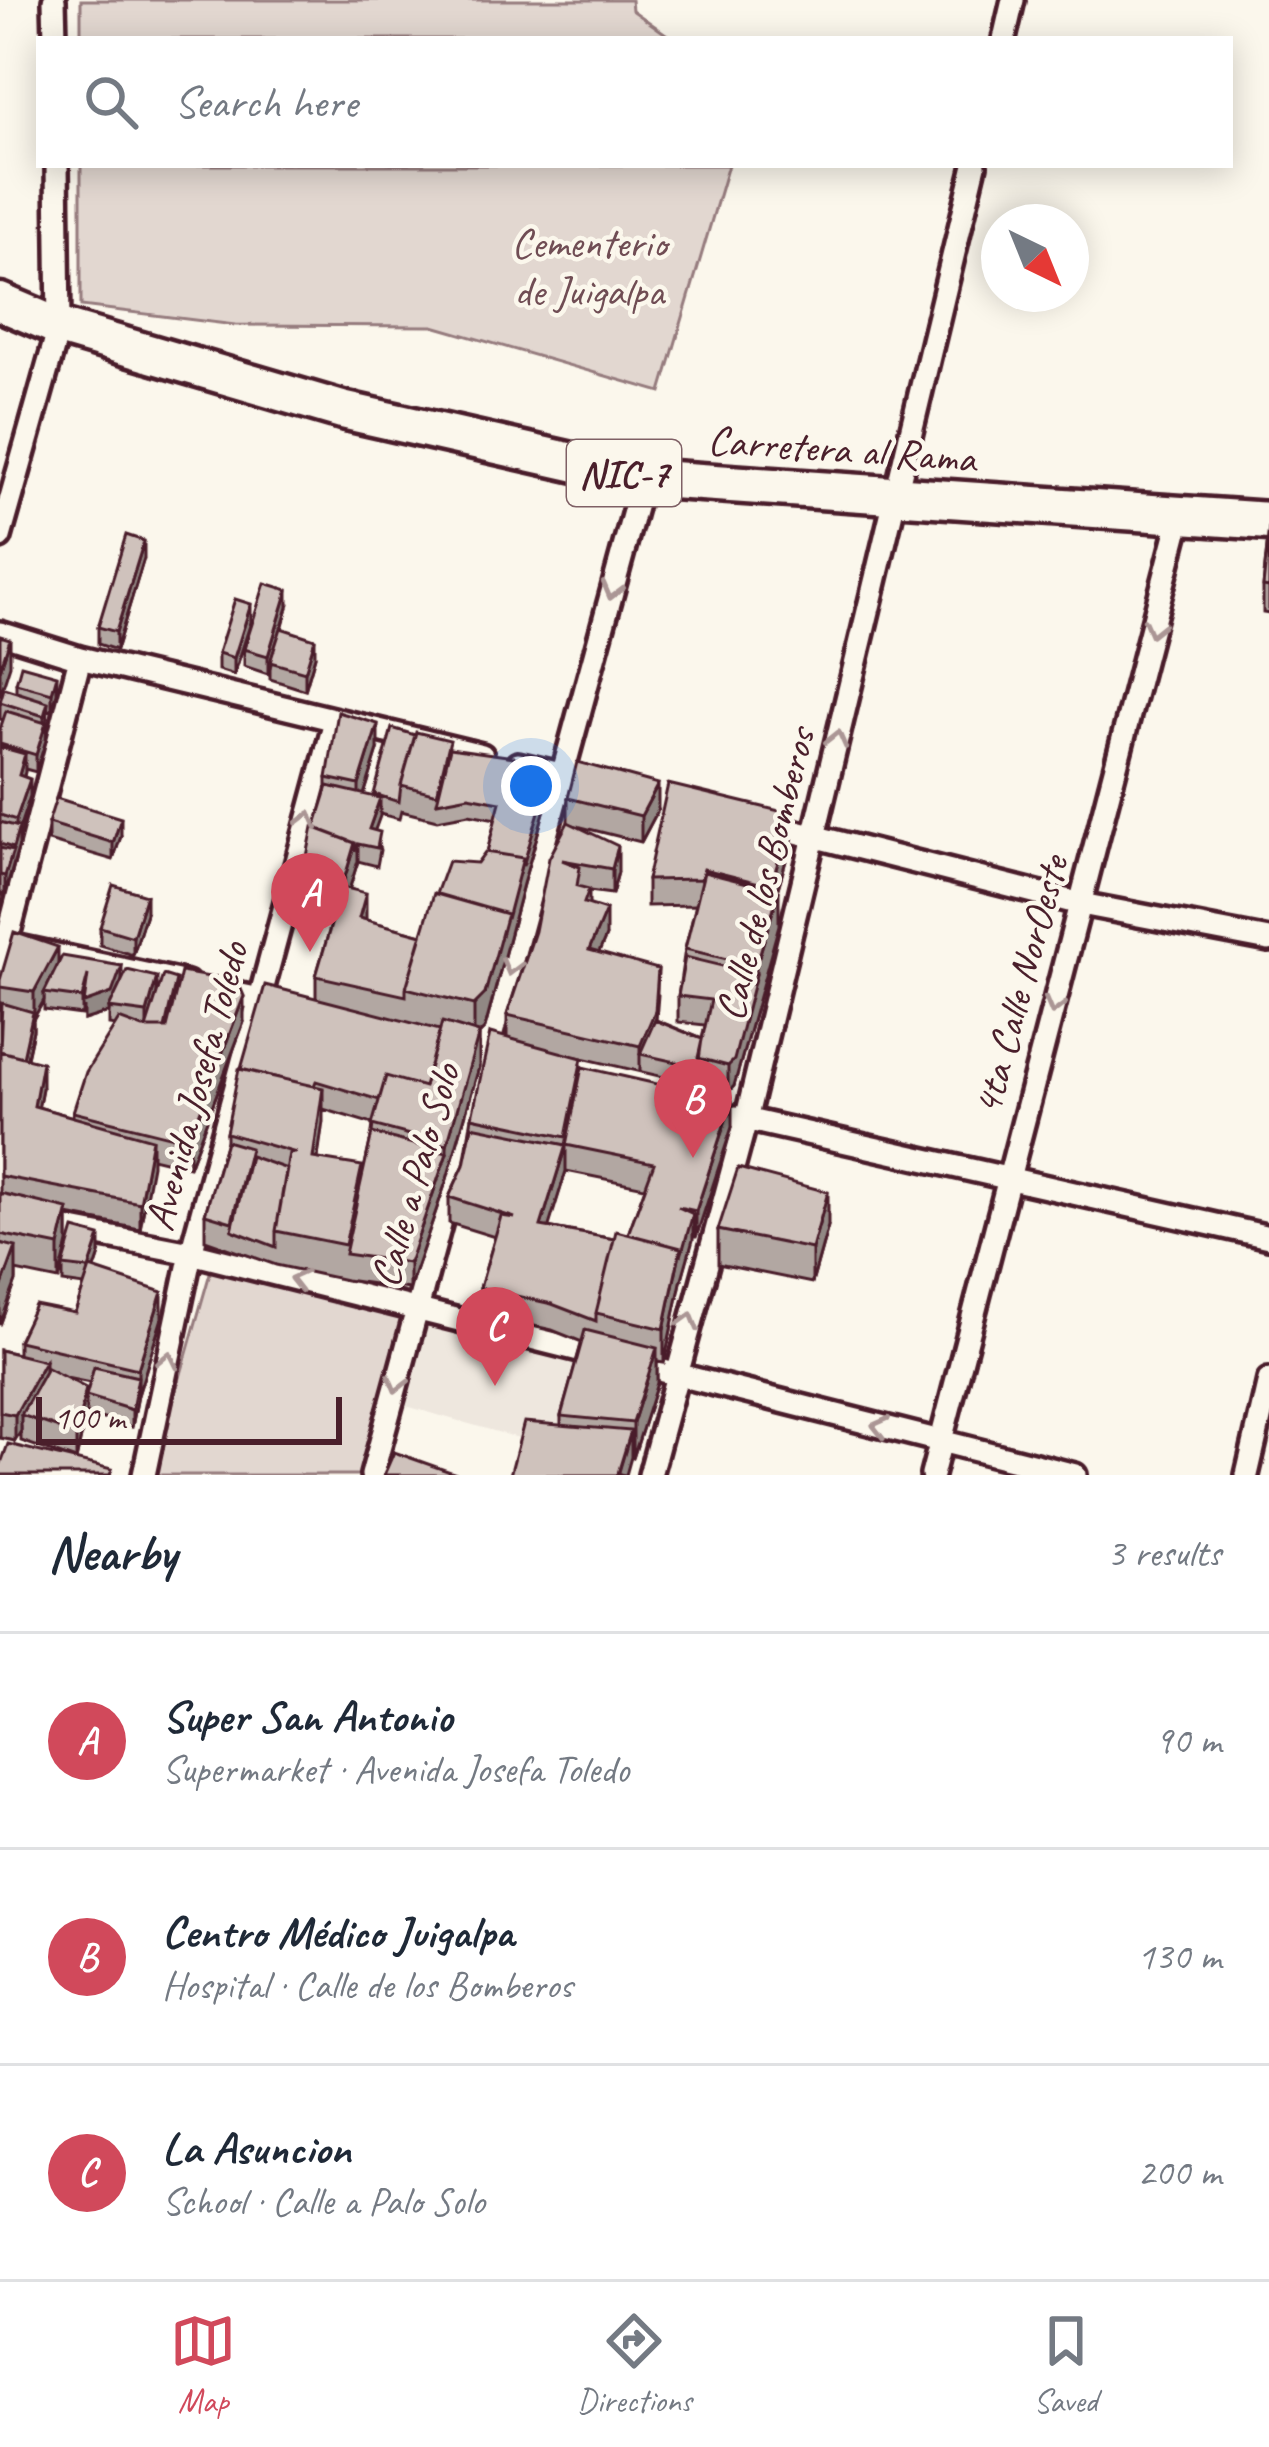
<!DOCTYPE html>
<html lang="en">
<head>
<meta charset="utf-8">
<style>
  body { margin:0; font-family:Caveat,sans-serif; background:#f6f6f7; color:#1f2937 }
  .compass { position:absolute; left:981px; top:204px; width:108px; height:108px; border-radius:50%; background:#fff; box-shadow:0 6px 30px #0003; rotate:137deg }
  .scale { position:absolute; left:36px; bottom:30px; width:306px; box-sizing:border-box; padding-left:12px; border:6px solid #4a1f2b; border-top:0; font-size:33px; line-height:42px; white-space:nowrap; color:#4a1f2b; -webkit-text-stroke:9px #fbf7ec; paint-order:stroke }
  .you { position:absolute; left:531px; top:786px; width:42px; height:42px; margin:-30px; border:9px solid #fff; border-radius:50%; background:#1a73e8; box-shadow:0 0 0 18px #1a73e833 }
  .badge { display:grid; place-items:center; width:78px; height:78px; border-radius:50%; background:#d1495b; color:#fff; font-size:39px; font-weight:700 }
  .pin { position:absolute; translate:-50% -99px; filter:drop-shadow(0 3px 6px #0008) }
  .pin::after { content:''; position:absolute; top:63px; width:42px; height:36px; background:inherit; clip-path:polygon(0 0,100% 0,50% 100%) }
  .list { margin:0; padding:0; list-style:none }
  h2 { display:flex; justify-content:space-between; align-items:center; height:156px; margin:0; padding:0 48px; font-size:51px }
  h2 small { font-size:39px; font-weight:400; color:#747a83 }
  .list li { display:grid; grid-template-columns:78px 1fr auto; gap:36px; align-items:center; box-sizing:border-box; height:216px; padding:0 48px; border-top:3px solid #e0e1e3 }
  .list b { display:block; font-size:45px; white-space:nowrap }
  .list p { margin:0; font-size:39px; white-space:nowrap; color:#747a83 }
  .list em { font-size:39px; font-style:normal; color:#747a83 }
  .icon { flex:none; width:66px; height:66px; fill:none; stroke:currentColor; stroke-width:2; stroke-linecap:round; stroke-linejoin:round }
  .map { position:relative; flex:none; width:1269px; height:1475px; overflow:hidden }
  .search { position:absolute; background:#fff; box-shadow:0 6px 30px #0003; left:36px; right:36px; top:36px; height:132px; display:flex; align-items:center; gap:30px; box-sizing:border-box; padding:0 42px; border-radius:0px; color:#747a83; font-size:45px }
  .sheet { height:804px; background:#fff }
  nav { display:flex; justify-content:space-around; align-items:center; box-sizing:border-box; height:168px; border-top:3px solid #e0e1e3; background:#fff; font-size:33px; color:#747a83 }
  nav a { display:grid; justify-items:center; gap:6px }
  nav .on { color:#d1495b }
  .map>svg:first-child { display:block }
  .built { fill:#eee7de }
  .green { fill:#e2d7d0; stroke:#967b7e; stroke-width:3 }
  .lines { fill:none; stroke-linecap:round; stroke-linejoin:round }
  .street-casing { stroke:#4a1f2b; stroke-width:30 }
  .highway-casing { stroke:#4a1f2b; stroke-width:45 }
  .street { stroke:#fbf7ec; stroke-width:21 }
  .highway { stroke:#fbf7ec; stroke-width:36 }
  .wall { fill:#b2a7a2; stroke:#4a1f2b; stroke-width:3; fill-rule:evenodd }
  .shaded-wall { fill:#918884; stroke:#4a1f2b; stroke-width:3 }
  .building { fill:#cfc2bc; stroke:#4a1f2b; stroke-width:3 }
  .oneway { stroke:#ab9695 }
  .labels { text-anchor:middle; stroke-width:9; stroke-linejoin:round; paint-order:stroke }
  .shield { fill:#fbf7ec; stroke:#7f6065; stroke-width:3 }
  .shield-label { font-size:39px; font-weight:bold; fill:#4a1f2b }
  .park-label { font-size:42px; fill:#704d54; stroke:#fbf7ec }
  .street-label { font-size:42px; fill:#4a1f2b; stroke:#fbf7ec }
</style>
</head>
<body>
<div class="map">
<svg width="1269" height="1475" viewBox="0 0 1269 1475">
  <rect width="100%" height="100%" fill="#fbf7ec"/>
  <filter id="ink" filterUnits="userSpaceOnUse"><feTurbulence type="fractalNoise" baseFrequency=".00833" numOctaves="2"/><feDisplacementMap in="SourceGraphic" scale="24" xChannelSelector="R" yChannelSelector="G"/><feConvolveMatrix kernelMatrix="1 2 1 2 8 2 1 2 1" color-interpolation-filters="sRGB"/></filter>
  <g filter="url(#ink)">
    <path class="built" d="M425 1323 585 1365 561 1450 406 1406Z"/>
    <path class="green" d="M81 0H631L632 10 673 39H81Z
      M81 165H728L661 392 433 326 235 325 81 306Z
      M212 1266 409 1320 365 1475H152Z"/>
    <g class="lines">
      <defs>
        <path id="street" d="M54 0 55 39
          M1004 39 1013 0
          M0 537 59 327 57 165
          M0 633 80 658 482 755
          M518 764 599 783
          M769 825 1081 904 1269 940
          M0 943 187 983
          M0 967 80 658
          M218 990 287 1005
          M736 1117 1269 1237
          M0 1216 191 1253 603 1356
          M663 1371 1075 1475
          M144 1475 191 1253 335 721
          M372 1475 643 478
          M650 1475 746 1120 975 165
          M932 1475 1181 515
          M1247 1475 1269 1380"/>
        <path id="highway" d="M0 302 59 327 342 410 643 478 1269 521"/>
      </defs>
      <use href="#street" class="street-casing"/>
      <use href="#highway" class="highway-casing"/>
      <use href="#street" class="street"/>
      <use href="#highway" class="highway"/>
    </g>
    <path class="wall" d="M1269 527V614L1263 613V587Z
      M144 558 116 650 98 644V627Z
      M288 607 282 629 315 656 305 690 270 679V665L268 674 244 666V649Z
      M251 622 234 675 218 670V653Z
      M16 683 57 693 52 711 48 710 46 740 36 772 25 769 24 777 30 796 19 829V845L13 869 5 894 2 893 0 904V729L3 720 0 719V700L16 692Z
      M450 748 549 795 523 884 485 1028 479 1034V1067L447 1179 409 1289 345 1280 276 1265 205 1240V1214L226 1141V1133L241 1069 316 998V976L335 911 303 902V876L327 786V778L378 750 364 795 374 797V794ZM401 811 437 820 469 814 496 819 487 852 477 863 436 894 422 935 366 920 349 889 358 861 377 866 380 850 374 831 380 814 399 819ZM323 1109 373 1124 372 1133 362 1179 318 1158Z
      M568 798 658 810 641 842 573 825 618 872 612 894 589 891V905L606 936 599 952 658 995 656 1020 702 1039 705 1025 678 1022V996L685 949 696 905 647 906V880L792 840 777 891 779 925 734 1086 728 1092 578 1057 582 1067 732 1127 696 1237H693L681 1282 664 1363 657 1362V1383L633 1458 561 1425V1416L582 1342 552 1330 480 1314V1288L495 1237 449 1223V1197L464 1165 472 1117 507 1038V1015L568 823ZM566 1171 645 1187 628 1234 614 1239 548 1227Z
      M48 823 121 836 113 860 48 841Z
      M146 913 133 955 100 945V927Z
      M58 964 122 981 157 994 176 990 244 1022 189 1167 152 1158 140 1229 68 1215V1243L59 1280 16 1271V1281L0 1325V980ZM44 1000V1010L82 1015 84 1007V1020L109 1012V1025L115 1026 73 1112V1117L38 1107 42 1088 27 1058 33 1030V1018Z
      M828 1226 812 1283 718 1264V1230Z
      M100 1254 95 1269 162 1318 138 1395 132 1427 86 1414 76 1460 21 1441V1431L15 1441 0 1438V1350L18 1354V1341L75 1313 84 1286 63 1283V1266ZM66 1378 90 1383 86 1396Z"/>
    <path class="shaded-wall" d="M144 541V558L116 650V632Z
      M288 590V607L268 674V656Z
      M251 604V622L234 675V658Z
      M10 639V665L0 696V670Z
      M315 639V656L305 690V672Z
      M57 675V693L52 711V693Z
      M48 702 46 740 36 772V755L44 728V716Z
      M378 724V750L359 811V785Z
      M25 754V772L19 793V775Z
      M549 778V795L523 884 485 1028 479 1034V1067L447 1179 409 1289V1263L447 1153V1145L474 1039V1005L507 914 523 858Z
      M30 779V796L19 829V845L5 894V876L16 836V820Z
      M658 784V810L641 842V816Z
      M380 798V816L369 846V829Z
      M792 814V840L771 912V886Z
      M121 818V836L113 860V843Z
      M355 843 358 844V861L342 913V887Z
      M618 846V872L612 894V869Z
      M779 891V925L734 1086 728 1092V1066L756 974V966Z
      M366 893V919L359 944V918Z
      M146 895V913L133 955V937Z
      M606 910V936L589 976V950Z
      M58 947V973L44 993V1000L34 1018V992Z
      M122 966V983L112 1011V1008H109V1012L84 1020V1007L82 1015V998L88 975Z
      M658 969 655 1037 640 1054V1072V1046Z
      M157 977V994L147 1030V1013Z
      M244 996V1022L189 1167V1141Z
      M33 1012V1030L23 1074V1057Z
      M42 1062V1088L34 1132V1106Z
      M323 1088V1122L313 1192V1158Z
      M732 1101V1127L696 1237V1211Z
      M152 1139V1165L140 1229V1203Z
      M566 1145V1171L541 1252V1226Z
      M828 1192V1226L812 1283V1249Z
      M68 1209V1243L59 1280V1246Z
      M693 1214V1240L681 1282 664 1363V1329L681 1248Z
      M100 1236V1254L89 1287V1269Z
      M16 1247V1281L0 1325V1291Z
      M162 1292V1318L138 1395V1369Z
      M657 1348V1383L633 1458V1423Z
      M45 1361V1387L21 1415V1431L15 1441V1415Z
      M138 1377V1395L132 1427V1410Z
      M86 1388V1414L76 1460V1434Z
      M631 1431V1457L626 1475H618Z"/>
    <path class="building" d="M1269 527V588L1263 587Z
      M126 535 144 541 116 632 98 627Z
      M265 583 288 590 268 656 244 649Z
      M235 599 251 604 234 658 218 653Z
      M281 628 315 639 305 672 270 662Z
      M0 636 10 639 0 670Z
      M21 665 57 675 52 693 16 683Z
      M4 688 48 702 44 716 0 702Z
      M6 711 46 723 36 755 0 744V729Z
      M338 712 378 724 359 785 327 778Z
      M392 728 415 735 401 785 399 802 374 794Z
      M416 732 450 740 437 794 401 785Z
      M0 747 25 754 19 775 30 779 16 820 0 815Z
      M450 748 514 757 545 768 549 778 523 866V858L487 852 500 802 469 796 437 802Z
      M577 762 658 784 641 816 568 798Z
      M668 784 792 814 771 886 704 869 701 879 647 880Z
      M328 786 380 798 369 829 380 832 377 848 358 844 355 851V843L315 828Z
      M56 798 121 818 113 843 48 823Z
      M0 822 19 827 13 848 0 844Z
      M568 822 618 846 612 869 562 860 580 867 577 886 589 889 584 903 606 910 589 950 658 969 655 1011 640 1046 507 1015 535 931 549 858Z
      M313 827 355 843 342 887 366 893 359 918 422 935 406 988V996L316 976 342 887 303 876Z
      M0 848 13 851 5 876 0 875Z
      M485 852 523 858 507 919V914L436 894 448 861 477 863Z
      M704 872 779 891 756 966 685 949Z
      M113 885 146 895 133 937 100 927Z
      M434 893 507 914 485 994 474 1005 406 988Z
      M14 932 58 947 34 992 0 987V980Z
      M62 956 122 966 112 993 84 1003 88 975 82 998 44 993Z
      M685 957 756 974 734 1060 728 1066 698 1058 711 1000 678 996Z
      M127 970 157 977 147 1013 109 1008Z
      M181 972 238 982 244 996 189 1141 73 1112 86 1072 119 1019 143 1028H167Z
      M163 975 176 979 165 1028H146Z
      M265 985 440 1030 424 1087 386 1076 379 1100 316 1081 314 1086 241 1069Z
      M2 1003 33 1012 23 1057 0 1051Z
      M655 1020 702 1039 698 1067 640 1054Z
      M442 1022 479 1033 447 1145 372 1125 386 1076 424 1087Z
      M490 1033 582 1058 566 1137 472 1117Z
      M0 1051 42 1062 34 1106 152 1139 140 1203 0 1176Z
      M582 1067 732 1101 696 1211 678 1207 693 1214 681 1256V1248L628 1234 654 1163 566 1145Z
      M239 1069 323 1088 313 1158 362 1166 345 1245 276 1231 289 1153H296L226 1133Z
      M472 1126 566 1145 541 1226 614 1239 596 1313V1321L552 1304 480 1288 501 1216 515 1218 449 1197 464 1165Z
      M372 1133 447 1153 409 1263 345 1254Z
      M226 1141 250 1148 232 1222 205 1214Z
      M250 1156 287 1169 276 1231V1247L232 1230Z
      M738 1168 828 1192 812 1249 718 1230Z
      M0 1193 68 1209 59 1246 0 1234Z
      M74 1229 100 1236 89 1269 63 1266Z
      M616 1231 681 1248 664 1329 596 1313Z
      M0 1243 16 1247 0 1291Z
      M90 1268 162 1292 138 1369 18 1341 35 1305 75 1313Z
      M585 1330 657 1348 633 1423 561 1416Z
      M0 1350 45 1361 15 1415 0 1412Z
      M94 1367 138 1377 132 1410 86 1396Z
      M47 1368 86 1388 76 1434 21 1415Z
      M524 1422 631 1431 618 1473 624 1475H510Z
      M8 1444 112 1469 110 1475H0V1466Z
      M394 1452 459 1475H384Z"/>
    <defs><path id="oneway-chevron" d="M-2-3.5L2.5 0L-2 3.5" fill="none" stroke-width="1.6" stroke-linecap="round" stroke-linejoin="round" transform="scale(3)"/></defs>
    <g class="oneway">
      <use href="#oneway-chevron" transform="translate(612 591) rotate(105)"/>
      <use href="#oneway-chevron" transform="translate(1153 628) rotate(104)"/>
      <use href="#oneway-chevron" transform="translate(837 739) rotate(-76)"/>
      <use href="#oneway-chevron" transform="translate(308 820) rotate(-75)"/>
      <use href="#oneway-chevron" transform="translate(511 967) rotate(105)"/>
      <use href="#oneway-chevron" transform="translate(1054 1006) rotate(105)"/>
      <use href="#oneway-chevron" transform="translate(298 1280) rotate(-166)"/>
      <use href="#oneway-chevron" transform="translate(689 1321) rotate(-74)"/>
      <use href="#oneway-chevron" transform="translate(168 1360) rotate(-78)"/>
      <use href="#oneway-chevron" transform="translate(397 1384) rotate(105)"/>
      <use href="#oneway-chevron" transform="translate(880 1427) rotate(-166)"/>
    </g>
  </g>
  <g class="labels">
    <rect class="shield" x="567" y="440" width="114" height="66" rx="9"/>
    <g class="shield-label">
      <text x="624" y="487">NIC-7</text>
    </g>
    <g class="park-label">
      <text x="589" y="257">Cementerio<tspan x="589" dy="48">de Juigalpa</tspan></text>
    </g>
    <g class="street-label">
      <text transform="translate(842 448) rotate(4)" y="15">Carretera al Rama</text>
      <text transform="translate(764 874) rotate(-76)" y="15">Calle de los Bomberos</text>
      <text transform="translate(1019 985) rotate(-75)" y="15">4ta Calle NorOeste</text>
      <text transform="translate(195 1086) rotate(-75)" y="15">Avenida Josefa Toledo</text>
      <text transform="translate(414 1175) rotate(-74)" y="15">Calle a Palo Solo</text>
    </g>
  </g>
</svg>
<svg class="compass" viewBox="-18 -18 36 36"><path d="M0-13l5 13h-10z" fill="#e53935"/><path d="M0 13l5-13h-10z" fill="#747a83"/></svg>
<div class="scale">100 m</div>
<div class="you"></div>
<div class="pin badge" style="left:310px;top:952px">A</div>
<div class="pin badge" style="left:693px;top:1158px">B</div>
<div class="pin badge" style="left:495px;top:1386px">C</div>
<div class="search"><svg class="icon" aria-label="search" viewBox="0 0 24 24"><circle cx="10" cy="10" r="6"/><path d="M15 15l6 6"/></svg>Search here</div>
</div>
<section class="sheet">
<h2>Nearby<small>3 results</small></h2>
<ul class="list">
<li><span class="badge">A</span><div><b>Super San Antonio</b><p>Supermarket · Avenida Josefa Toledo</p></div><em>90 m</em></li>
<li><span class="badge">B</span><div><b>Centro Médico Juigalpa</b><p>Hospital · Calle de los Bomberos</p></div><em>130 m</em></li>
<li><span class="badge">C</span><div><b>La Asuncion</b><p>School · Calle a Palo Solo</p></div><em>200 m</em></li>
</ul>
</section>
<nav>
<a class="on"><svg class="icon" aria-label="map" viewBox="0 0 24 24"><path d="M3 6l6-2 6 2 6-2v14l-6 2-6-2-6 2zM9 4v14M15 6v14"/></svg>Map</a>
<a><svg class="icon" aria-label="directions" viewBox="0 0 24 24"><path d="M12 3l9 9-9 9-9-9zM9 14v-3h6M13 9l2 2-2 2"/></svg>Directions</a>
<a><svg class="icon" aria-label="saved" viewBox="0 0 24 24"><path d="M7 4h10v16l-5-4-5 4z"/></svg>Saved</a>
</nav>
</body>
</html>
